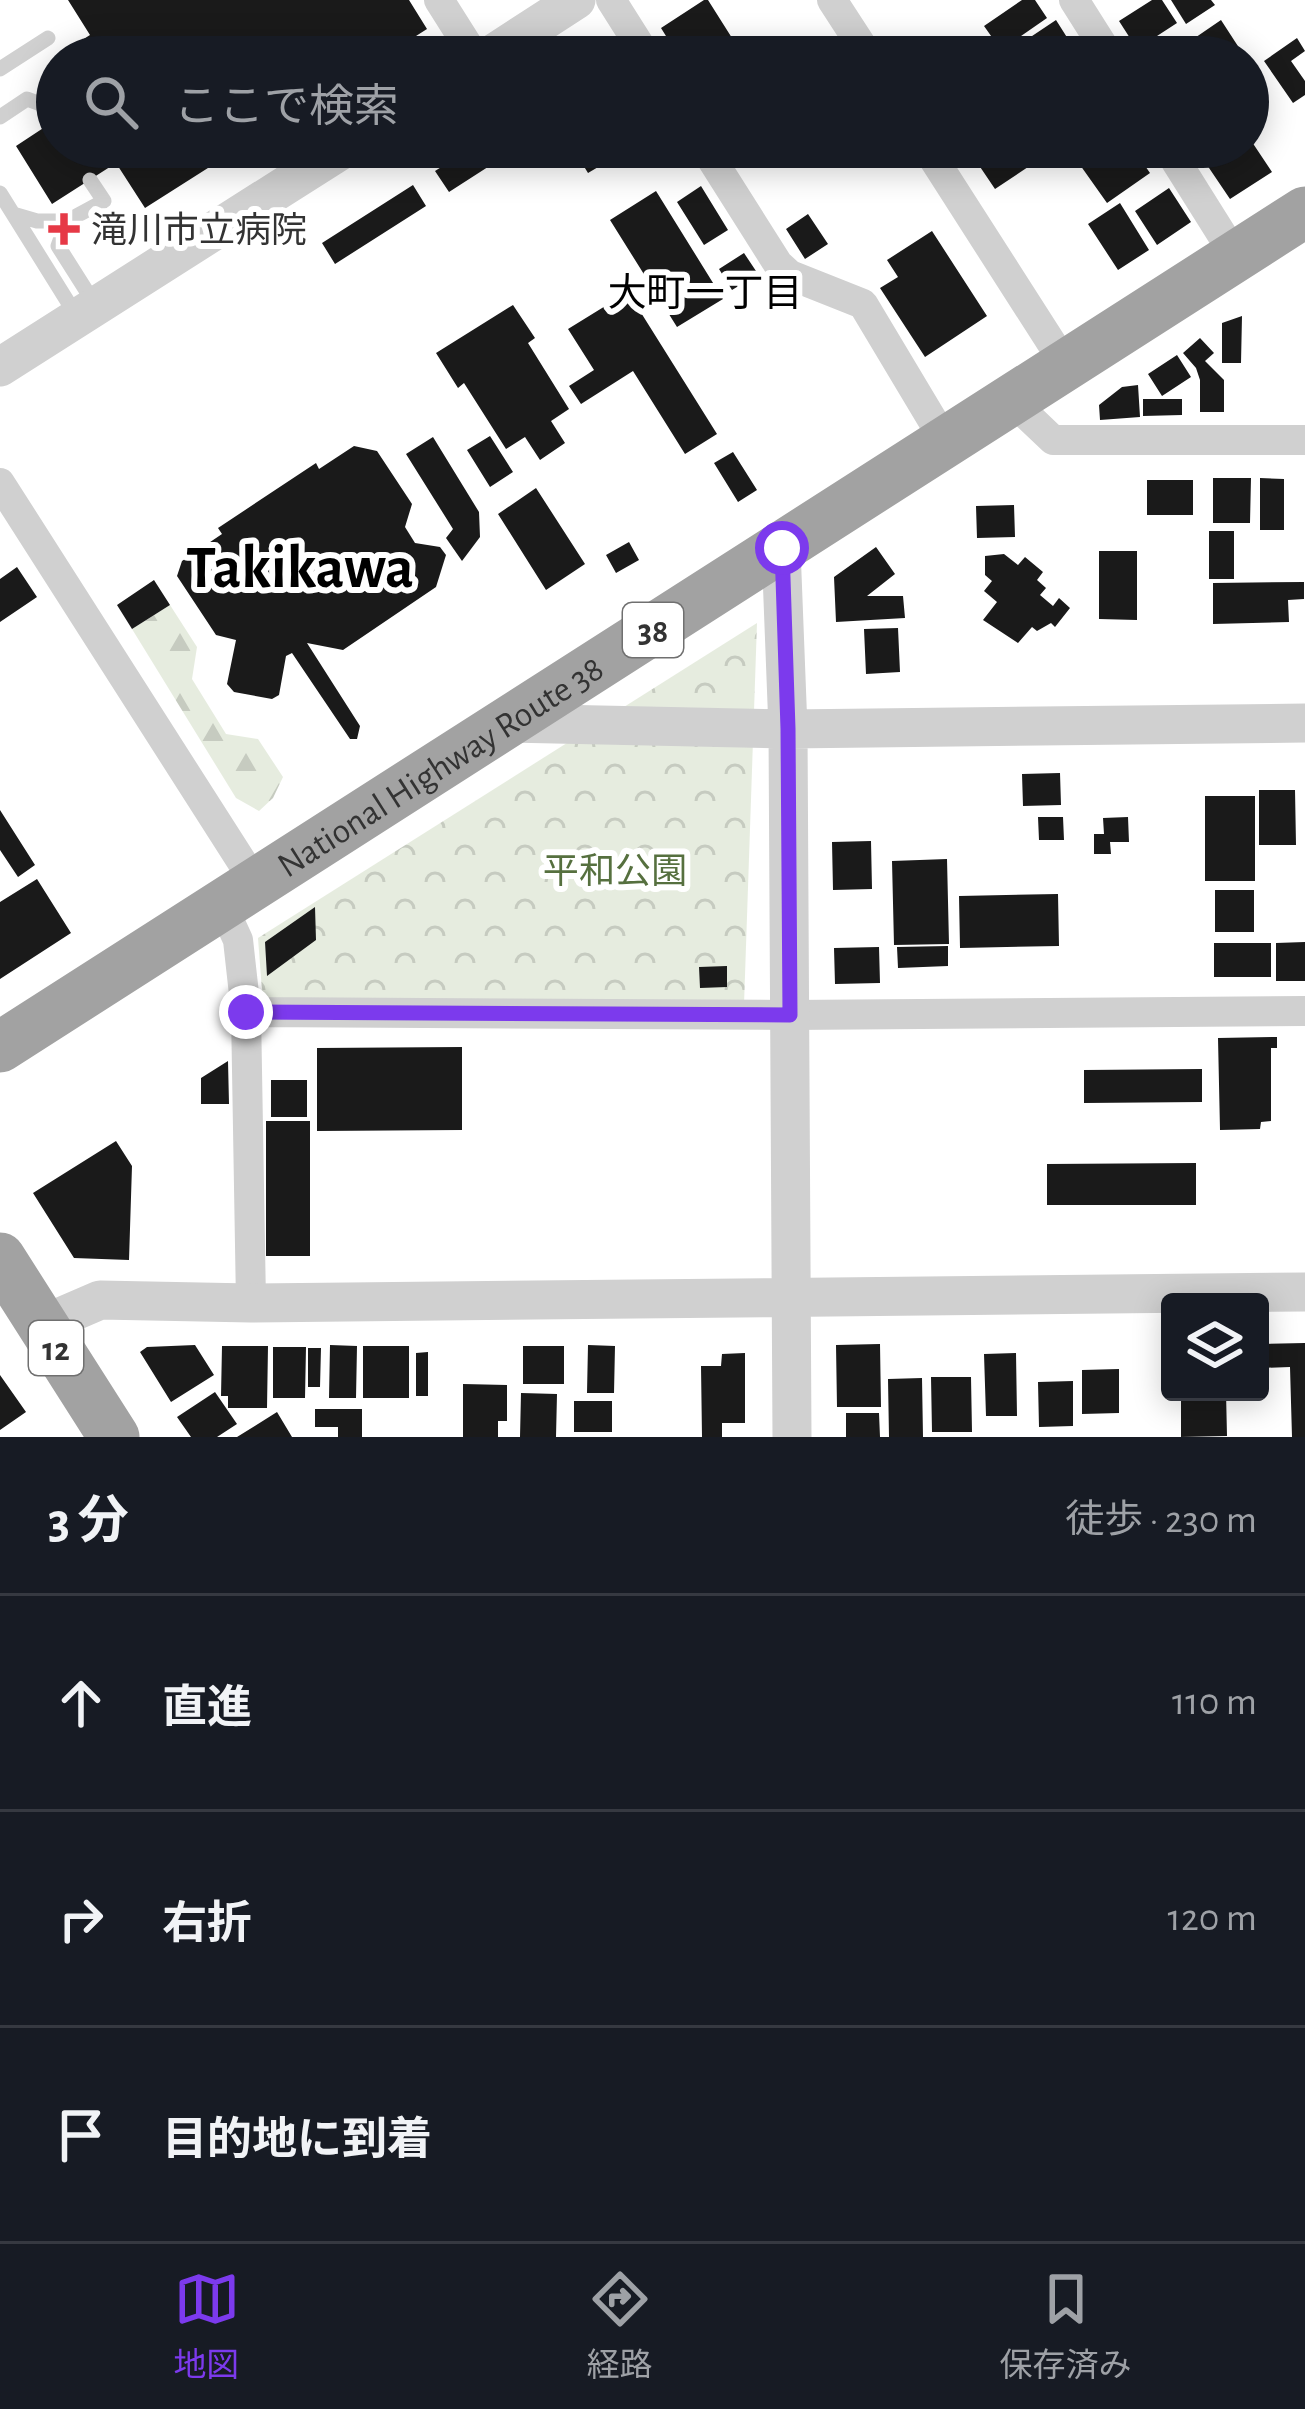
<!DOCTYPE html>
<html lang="ja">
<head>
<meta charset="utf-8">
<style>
  body { margin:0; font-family:"Alegreya Sans","Noto Sans JP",sans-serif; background:#20242c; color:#f1f3f6 }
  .controls { position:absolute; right:36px; bottom:36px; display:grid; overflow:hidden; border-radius:12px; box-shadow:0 6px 30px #0003 }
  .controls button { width:108px; height:108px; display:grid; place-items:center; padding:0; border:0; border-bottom:3px solid #363941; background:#171b24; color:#f1f3f6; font:60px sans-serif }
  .stop { position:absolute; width:36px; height:36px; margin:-27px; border:9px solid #7c3aed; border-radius:50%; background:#fff }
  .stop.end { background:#7c3aed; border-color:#fff; box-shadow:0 3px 12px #0008 }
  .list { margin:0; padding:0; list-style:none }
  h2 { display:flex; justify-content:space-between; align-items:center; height:156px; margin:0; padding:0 48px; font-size:51px }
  h2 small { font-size:39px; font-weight:400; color:#9ea1a6 }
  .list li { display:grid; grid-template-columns:78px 1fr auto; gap:36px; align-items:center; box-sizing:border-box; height:216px; padding:0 48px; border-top:3px solid #363941 }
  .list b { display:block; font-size:45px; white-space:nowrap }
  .list em { font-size:39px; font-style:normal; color:#9ea1a6 }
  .icon { flex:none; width:66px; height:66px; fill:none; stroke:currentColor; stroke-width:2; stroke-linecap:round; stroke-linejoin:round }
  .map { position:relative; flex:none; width:1305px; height:1437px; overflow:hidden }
  .search { position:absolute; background:#171b24; box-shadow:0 6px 30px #0003; left:36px; right:36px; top:36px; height:132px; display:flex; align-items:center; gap:30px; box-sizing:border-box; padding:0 42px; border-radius:66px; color:#9ea1a6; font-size:45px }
  .sheet { height:804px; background:#171b24 }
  nav { display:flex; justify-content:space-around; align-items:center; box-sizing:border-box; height:168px; border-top:3px solid #363941; background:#171b24; font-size:33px; color:#9ea1a6 }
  nav a { display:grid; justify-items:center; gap:6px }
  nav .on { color:#7c3aed }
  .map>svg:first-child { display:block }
  .forest { fill:url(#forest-firs) }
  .park { fill:url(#park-crowns) }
  .building { fill:#1a1a1a }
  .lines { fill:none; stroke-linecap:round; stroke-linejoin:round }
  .service { stroke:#d0d0d0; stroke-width:15 }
  .minor { stroke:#d0d0d0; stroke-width:30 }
  .tertiary { stroke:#d0d0d0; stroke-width:39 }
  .trunk { stroke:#a2a2a2; stroke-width:51 }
  .route { stroke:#7c3aed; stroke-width:15 }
  .poi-dot { fill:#e63946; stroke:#fff; stroke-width:4.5 }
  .labels { text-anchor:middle; stroke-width:12; stroke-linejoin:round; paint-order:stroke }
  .shield { fill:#fff; stroke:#707070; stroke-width:3 }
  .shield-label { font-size:33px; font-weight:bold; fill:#333 }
  .poi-label { font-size:36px; fill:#333; stroke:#fff; text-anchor:start }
  .street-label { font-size:36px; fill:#333; stroke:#fff }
  .park-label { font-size:36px; fill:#56703f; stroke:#fff }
  .neighbourhood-label { font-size:39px; fill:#000; stroke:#fff }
  .town-label { font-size:60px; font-weight:bold; fill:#000; stroke:#fff }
</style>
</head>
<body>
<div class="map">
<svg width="1305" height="1437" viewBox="0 0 1305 1437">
  <defs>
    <pattern id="forest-firs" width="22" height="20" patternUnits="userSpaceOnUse" patternTransform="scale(3)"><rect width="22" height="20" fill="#e6ecdf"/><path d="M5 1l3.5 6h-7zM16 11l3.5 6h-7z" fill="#c6cbc0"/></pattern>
    <pattern id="park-crowns" width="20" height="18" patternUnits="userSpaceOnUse" patternTransform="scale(3)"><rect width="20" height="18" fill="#e6ecdf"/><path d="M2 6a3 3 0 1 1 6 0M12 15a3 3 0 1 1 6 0" fill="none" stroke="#c6cbc0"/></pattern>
  </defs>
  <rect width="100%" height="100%" fill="#fff"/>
  <path class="forest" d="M170 605 197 647 192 679 226 734 258 739 283 777 273 798 259 811 236 798 132 629Z"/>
  <path class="park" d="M757 623 744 1005 263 1004 258 938Z"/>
  <path class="building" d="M68 0H409L427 29 383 57H55L90 35Z
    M704 0H708L744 57H679L661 28Z
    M1022 0H1035L1047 18 1001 50 984 26Z
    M1152 0H1162L1177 23 1137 49 1119 21Z
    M1171 0H1211L1215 5 1186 24Z
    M1056 20 1075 50 1065 57H1011L1008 52Z
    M1221 20 1245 57H1167Z
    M814 36 827 57H781Z
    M1297 38 1305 51 1291 61 1305 81V95L1293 103 1264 61Z
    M57 119V147H241L145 208 116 163 52 204 16 146Z
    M1248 136 1272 172 1230 199 1205 162 1227 147H1248Z
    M473 147H519L449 192 435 171Z
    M572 147H632L588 173Z
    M970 147H1058L995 189 968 149Z
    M1084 147H1132L1150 173 1107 203 1073 155Z
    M413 185 426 206 335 264 322 243Z
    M701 186 728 230 704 245 677 202Z
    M1169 188 1191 222 1157 245 1135 211Z
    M656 191 723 299 677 327 610 220Z
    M1120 203 1149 250 1118 270 1088 224Z
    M808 214 828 244 805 259 786 229Z
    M932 231 987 316 925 357 880 288 898 277 887 260Z
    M744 253 758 274 732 290 719 269Z
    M628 292 717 434 685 454 633 371 581 404 569 386 594 370 568 329Z
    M513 305 535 338 528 343 569 409 551 421 565 443 540 460 525 437 506 449 464 383 458 388 436 353Z
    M1242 316 1241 363H1222V323Z
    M1200 338 1214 353 1205 361 1224 380V412H1200V380L1196 368 1183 353Z
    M1177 355 1191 377 1162 396 1148 374Z
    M1138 385 1140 417 1100 420 1099 405 1122 387Z
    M1143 399H1182V415L1143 416Z
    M490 436 513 472 490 487 467 450Z
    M433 437 479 512 480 537 462 561 446 538 453 529 406 454Z
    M354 446 377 451 412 504 405 527 415 543 440 547 446 555 436 587 343 650 307 643 360 726 357 739H350L292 653 286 656 279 695 272 699 234 692 227 684 236 640 216 635 177 576 182 561 222 534 218 528 316 463 319 469Z
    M733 452 757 490 738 502 714 463Z
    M1213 478H1251L1250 523H1213Z
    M1260 478 1284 479V530H1260Z
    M1147 480H1193V515H1147Z
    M536 488 585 564 546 590 498 514Z
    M1014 505 1015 537 977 538 976 506Z
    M1209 531H1234V579H1209Z
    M629 542 639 560 616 573 606 555Z
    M876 547 895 574 867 596H903L905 618 836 622 834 577Z
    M1099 551H1137V620L1099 619Z
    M1004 554 1018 565 1025 557 1043 572 1037 580 1046 588 1040 595 1053 606 1059 598 1070 608 1055 627 1051 623 1037 631 1032 627 1018 643 983 620 997 602 984 591 992 581 985 575V556Z
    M17 567 37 597 0 622V579Z
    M154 580 170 605 132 629 117 605Z
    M1304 582V599L1288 600 1289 622 1213 624V583Z
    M898 628 900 672 866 674 864 629Z
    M1060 773 1061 805 1023 806 1022 774Z
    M1259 790H1295L1296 845H1259Z
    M1205 796H1255V881H1205Z
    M0 810 35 865 18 877 0 850Z
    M1038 817H1063L1064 840H1039Z
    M1128 817 1129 842H1110L1111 854H1094V834H1104L1103 818Z
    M871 841 872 889 833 890 832 842Z
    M947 859 949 944 894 945 892 861Z
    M37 879 71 933 0 979V902Z
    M1215 890H1254V932H1215Z
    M1058 894 1059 946 960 948 959 896Z
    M315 907 316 940 267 976 265 942Z
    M1305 942V981H1276V943Z
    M1214 943H1271V977H1214Z
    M948 946V966L898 968 897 947Z
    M879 947 880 983 835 984 834 948Z
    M727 966V987L700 988 699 967Z
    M1277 1037V1048H1271V1121L1261 1122 1260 1129 1220 1130 1218 1038Z
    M462 1047V1130L317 1131V1048Z
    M228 1061 229 1104H201V1078Z
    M1202 1069V1102L1084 1103V1070Z
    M271 1080H307V1117H271Z
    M266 1121H310V1256H266Z
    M116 1141 132 1166 129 1260 74 1258 33 1193Z
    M1196 1163V1205H1047V1164Z
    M1305 1343V1437H1292L1290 1367 1260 1368V1344Z
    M880 1344 881 1407H837L836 1345Z
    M195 1345 214 1375 171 1402 140 1352 147 1347Z
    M330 1345 357 1346 356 1398H329Z
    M588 1345 615 1346 614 1393H587Z
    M222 1346H268L267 1408H228V1396H221Z
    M363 1346H409V1398H363Z
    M523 1346H564V1384H523Z
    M273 1347H306L305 1398H273Z
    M308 1348H321L320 1387H308Z
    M428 1352V1396H416V1353Z
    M745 1353V1423H722V1437H702L701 1366H721L722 1354Z
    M1016 1353 1017 1416H986L984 1354Z
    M1119 1369V1413L1082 1414V1370Z
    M0 1375 26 1412 0 1430Z
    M931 1377H971L972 1432H932Z
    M922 1378 923 1437H889L888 1379Z
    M1073 1381V1426L1039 1427 1038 1382Z
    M463 1384 507 1385V1421H498V1437H463Z
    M215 1392 237 1424 217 1437H191L177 1417Z
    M1181 1392H1226L1227 1436 1181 1437Z
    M521 1393 557 1394 556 1437H520Z
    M574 1401H612V1432H574Z
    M315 1409H362V1437H338V1427H315Z
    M277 1412 292 1437H237Z
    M846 1413H879L880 1437H846Z"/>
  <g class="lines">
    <path class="service" d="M0 69 48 38
      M0 117 27 99 46 106 54 122
      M90 180 104 201 67 221 58 246 96 306
      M0 193 76 315
      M13 214 37 221H67"/>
    <path class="minor" d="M439 0 475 57
      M611 0 647 57
      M832 0 869 57
      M1074 0 1110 57
      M704 147 778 264 790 275 863 304 945 441
      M926 147 1065 364
      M1167 147 1236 257
      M1010 399 1053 440H1305
      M0 483 256 884
      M222 905 238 940 246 1012 251 1303
      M246 1012 790 1015 1305 1011"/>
    <path class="tertiary" d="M488 57 576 0
      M0 367 346 147
      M781 548 788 729 792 1437
      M505 723 788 729 1305 723
      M42 1325 100 1300 251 1303 1305 1292"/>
    <g class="trunk">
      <path id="s1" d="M0 1047 1305 212"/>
      <path d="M0 1258 114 1437"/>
    </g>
  </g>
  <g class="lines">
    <path class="route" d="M246 1012 790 1015 788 729 782 548"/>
  </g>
  <path class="poi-dot" d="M58 211h12v12h12v12h-12v12h-12v-12h-12v-12h12z"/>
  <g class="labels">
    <g class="shield">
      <rect x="623" y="603" width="60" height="54" rx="9"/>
      <rect x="29" y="1321" width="54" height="54" rx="9"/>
    </g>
    <g class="shield-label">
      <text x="653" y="642">38</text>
      <text x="56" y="1360">12</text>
    </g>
    <g class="poi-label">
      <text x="91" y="242">滝川市立病院</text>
    </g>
    <g class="street-label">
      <text dy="13" stroke="none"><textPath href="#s1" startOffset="522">National Highway Route 38</textPath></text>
    </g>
    <g class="park-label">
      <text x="615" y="883">平和公園</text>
    </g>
    <g class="neighbourhood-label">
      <text x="705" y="306">大町一丁目</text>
    </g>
    <g class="town-label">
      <text x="300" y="587">Takikawa</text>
    </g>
  </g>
</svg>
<div class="controls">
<button><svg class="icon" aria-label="layers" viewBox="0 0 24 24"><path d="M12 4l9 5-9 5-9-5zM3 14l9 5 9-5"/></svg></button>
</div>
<div class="stop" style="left:782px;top:548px"></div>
<div class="stop end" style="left:246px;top:1012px"></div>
<div class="search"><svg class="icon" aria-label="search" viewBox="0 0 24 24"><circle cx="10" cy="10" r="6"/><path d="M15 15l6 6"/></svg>ここで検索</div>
</div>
<section class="sheet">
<h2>3 分<small>徒歩 · 230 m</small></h2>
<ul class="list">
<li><svg class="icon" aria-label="ahead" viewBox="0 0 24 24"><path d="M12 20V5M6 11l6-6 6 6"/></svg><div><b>直進</b></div><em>110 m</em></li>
<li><svg class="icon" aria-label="right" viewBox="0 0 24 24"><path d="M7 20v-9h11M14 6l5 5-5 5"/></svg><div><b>右折</b></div><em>120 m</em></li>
<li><svg class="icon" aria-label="arrive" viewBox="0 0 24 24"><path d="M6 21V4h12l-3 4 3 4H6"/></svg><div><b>目的地に到着</b></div></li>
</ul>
</section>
<nav>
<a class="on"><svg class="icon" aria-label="map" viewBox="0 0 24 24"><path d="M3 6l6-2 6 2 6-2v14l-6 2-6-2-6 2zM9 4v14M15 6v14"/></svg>地図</a>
<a><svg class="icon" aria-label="directions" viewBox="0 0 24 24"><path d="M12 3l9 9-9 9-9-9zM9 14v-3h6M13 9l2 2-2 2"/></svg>経路</a>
<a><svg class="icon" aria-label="saved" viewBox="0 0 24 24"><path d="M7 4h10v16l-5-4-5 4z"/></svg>保存済み</a>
</nav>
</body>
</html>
